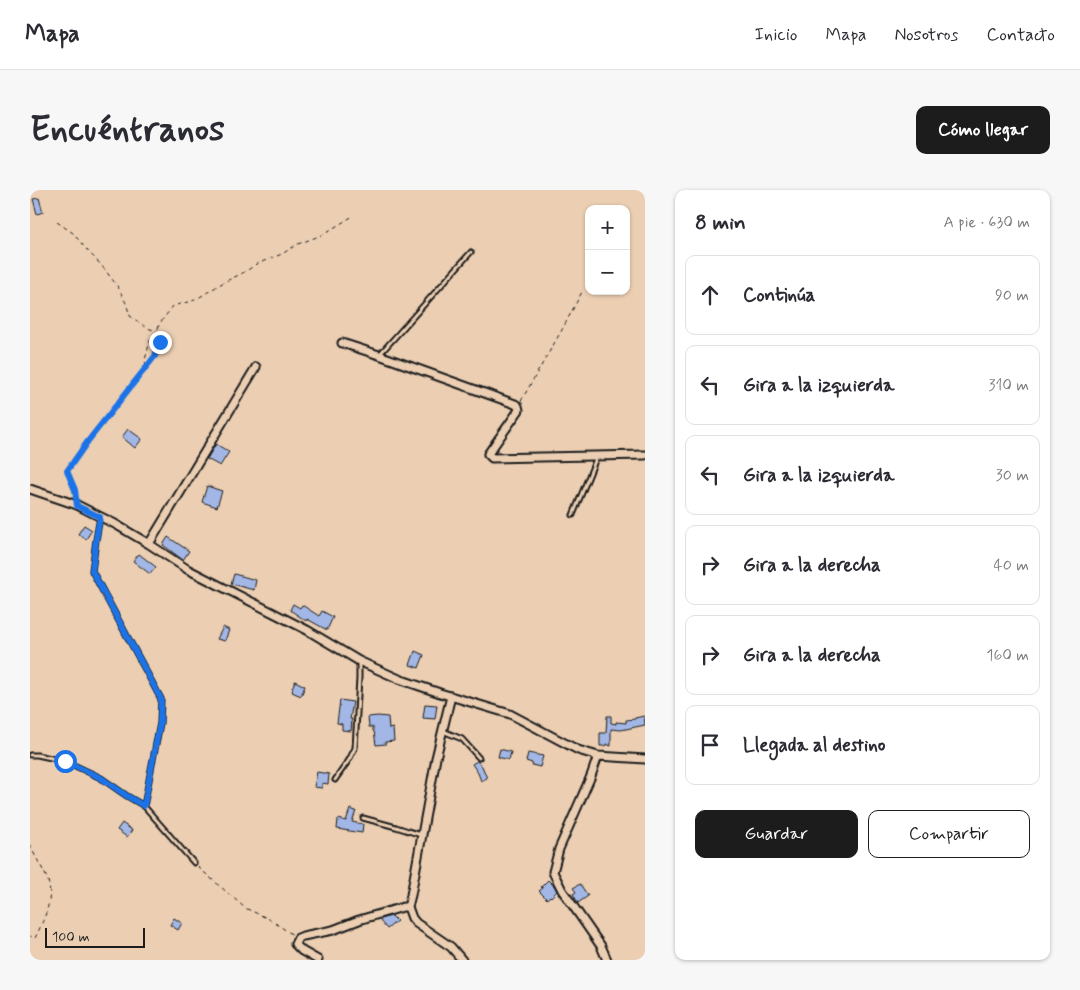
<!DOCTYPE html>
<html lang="es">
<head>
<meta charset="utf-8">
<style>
  body { margin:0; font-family:Mynerve,sans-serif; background:#f7f7f7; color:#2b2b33 }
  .controls { position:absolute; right:15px; top:15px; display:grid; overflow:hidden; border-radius:10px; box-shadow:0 1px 4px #0004 }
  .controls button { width:45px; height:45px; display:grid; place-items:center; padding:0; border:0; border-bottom:1px solid #e1e1e2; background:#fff; color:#2b2b33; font:25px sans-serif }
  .scale { position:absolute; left:15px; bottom:12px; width:100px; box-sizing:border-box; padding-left:5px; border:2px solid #1c1c1c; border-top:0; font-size:14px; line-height:18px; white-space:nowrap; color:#1c1c1c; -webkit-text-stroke:4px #eccfb3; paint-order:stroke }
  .stop { position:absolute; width:15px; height:15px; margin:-11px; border:4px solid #1a73e8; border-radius:50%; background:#fff }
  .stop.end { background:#1a73e8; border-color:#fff; box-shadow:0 1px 5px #0008 }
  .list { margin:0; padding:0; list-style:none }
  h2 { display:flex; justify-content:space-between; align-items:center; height:65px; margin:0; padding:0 20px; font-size:21px }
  h2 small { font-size:16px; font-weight:400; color:#7c7c81 }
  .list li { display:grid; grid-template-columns:32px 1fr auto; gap:15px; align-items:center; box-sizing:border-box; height:80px; margin:0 10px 10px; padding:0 10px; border:1px solid #e1e1e2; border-radius:10px }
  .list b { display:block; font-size:19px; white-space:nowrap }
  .list em { font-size:16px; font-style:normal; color:#7c7c81 }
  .actions { display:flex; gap:10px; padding:15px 20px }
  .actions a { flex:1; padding:11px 0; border:1px solid #1c1c1c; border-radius:10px; text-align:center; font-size:18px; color:#1c1c1c }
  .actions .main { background:#1c1c1c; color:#fff }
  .icon { flex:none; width:28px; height:28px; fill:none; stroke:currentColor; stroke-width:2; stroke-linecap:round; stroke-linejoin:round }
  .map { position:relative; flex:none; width:615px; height:770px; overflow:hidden; border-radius:10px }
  header { display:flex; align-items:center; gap:30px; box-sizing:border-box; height:70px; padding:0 25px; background:#fff; border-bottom:1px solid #e1e1e2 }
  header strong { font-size:24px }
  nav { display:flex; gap:28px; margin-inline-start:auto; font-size:18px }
  .intro { display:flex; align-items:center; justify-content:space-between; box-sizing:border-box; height:120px; padding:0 30px }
  h1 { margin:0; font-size:35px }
  .button { padding:12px 22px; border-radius:10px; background:#1c1c1c; color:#fff; font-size:18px; font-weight:700 }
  main { display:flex; gap:30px; padding:0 30px }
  aside { flex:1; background:#fff; border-radius:10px; box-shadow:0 1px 4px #0004 }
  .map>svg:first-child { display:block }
  .building { fill:#a2b7e5; stroke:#1c1c1c }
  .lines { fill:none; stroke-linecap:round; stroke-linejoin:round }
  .service-casing { stroke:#1c1c1c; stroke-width:7 }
  .minor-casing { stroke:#1c1c1c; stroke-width:11 }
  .path { stroke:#1c1c1c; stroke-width:1; stroke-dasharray:4 4; stroke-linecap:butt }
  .service { stroke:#eccfb3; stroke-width:3 }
  .minor { stroke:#eccfb3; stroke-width:7 }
  .route { stroke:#1a73e8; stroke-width:6 }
</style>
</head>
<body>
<header>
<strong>Mapa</strong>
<nav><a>Inicio</a><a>Mapa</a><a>Nosotros</a><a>Contacto</a></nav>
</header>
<div class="intro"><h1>Encuéntranos</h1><a class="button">Cómo llegar</a></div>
<main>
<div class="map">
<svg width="615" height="770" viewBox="0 0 615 770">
  <rect width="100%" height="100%" fill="#eccfb3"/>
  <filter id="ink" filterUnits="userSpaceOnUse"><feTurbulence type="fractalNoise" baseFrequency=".02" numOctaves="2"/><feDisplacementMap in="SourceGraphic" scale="10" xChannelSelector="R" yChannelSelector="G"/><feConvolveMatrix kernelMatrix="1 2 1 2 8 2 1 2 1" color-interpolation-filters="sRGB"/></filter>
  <g filter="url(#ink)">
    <path class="building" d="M9 8 13 22 7 24 3 9Z
      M98 239 112 249 105 258 92 247Z
      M186 254 199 262 190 276 177 269Z
      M177 296 192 301 187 317 172 312Z
      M54 335 62 340 56 349 48 344Z
      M138 347 159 361 153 370 133 355Z
      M109 364 126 377 120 384 103 371Z
      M204 384 226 390 224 400 201 394Z
      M263 414 270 418 272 415 289 426 292 421 303 427 297 440 277 429 276 431 260 420Z
      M193 437 199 440 195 451 187 449Z
      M385 461 394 465 389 478 380 475Z
      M265 491 275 496 271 506 262 502 263 499 262 498Z
      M310 510 323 512 320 529H322L321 541 312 540V534L307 533Z
      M395 514 407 515 405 529 393 528Z
      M348 526 358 527 359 539 363 538 364 551 355 552 356 554 346 555 344 541H343V537H339L338 527Z
      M577 526H581V533L586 534V532L596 533V530L605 529V528L614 526 615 535 591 540 581 539V556L576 554 575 556H570V543H576Z
      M470 559 481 562 479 570 468 567Z
      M498 563 513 566 510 577 502 575V573L496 571Z
      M447 571 452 576 457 588 451 591 448 583 442 574Z
      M287 582 299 584 298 594 292 593V598L284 597Z
      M320 619 326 621 322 632 333 634 332 643 307 639 308 629 316 631Z
      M92 633 102 640 97 647 87 640Z
      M518 690 525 697 527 701 521 707 520 706 517 709 509 701 513 698 511 697Z
      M550 694 558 706 548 713 543 704 546 702 543 698Z
      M362 726 367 731 357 739 350 731 353 728Z
      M144 728 152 733 148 740 140 735Z"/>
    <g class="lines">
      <defs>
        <path id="service" d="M350 164 441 62
          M543 325 567 266
          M70 327 66 350 62 381 131 509 130 533 114 616
          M413 541 432 549 449 568
          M0 565H7L35 571 71 588 97 606 114 616 164 673
          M305 590 319 570 325 558 329 488V472
          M333 628 366 637 391 645"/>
        <path id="minor" d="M312 153 349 165 485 214 488 216 489 220 458 264 462 268 615 265
          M0 299 47 315 85 334 119 354 157 379 277 440 329 471 369 489 410 503 480 524 548 560 568 566 615 569
          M119 354 226 177
          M568 566 561 586 529 659 523 682 532 700 571 756 577 770
          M378 717 382 728 386 733 421 757 432 770
          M288 770 272 761 265 754 268 748 273 746 303 740 329 730 373 717H378L381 705 406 568 421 506"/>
      </defs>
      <use href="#service" class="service-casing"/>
      <use href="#minor" class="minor-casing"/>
      <path class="path" d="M27 32 43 43 56 59 72 76 88 97 96 113 100 126 117 138 127 141V147L130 152 125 166 58 251 37 281 45 300 46 307
        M116 176 115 170 120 151 127 141 130 133 143 116 165 110 194 92 211 84 229 73 252 64 268 54 292 45 323 26
        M491 211 533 138 553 100
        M0 655C5 667 14 680 18 691 24 710 13 732 5 748L0 746
        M168 677 215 718 239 729 263 745"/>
      <use href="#service" class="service"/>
      <use href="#minor" class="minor"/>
    </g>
  </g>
  <g class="lines" filter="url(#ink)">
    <path class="route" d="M35 571 71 588 97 606 114 616 130 533 131 509 62 381 66 350 70 327 47 316 45 300 37 281 58 251 125 166 130 152"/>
  </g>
</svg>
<div class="controls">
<button>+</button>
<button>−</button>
</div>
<div class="scale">100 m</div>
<div class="stop" style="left:35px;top:571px"></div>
<div class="stop end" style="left:130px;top:152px"></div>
</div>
<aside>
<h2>8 min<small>A pie · 630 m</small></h2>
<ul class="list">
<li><svg class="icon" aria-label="ahead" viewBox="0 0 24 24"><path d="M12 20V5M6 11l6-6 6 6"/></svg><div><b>Continúa</b></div><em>90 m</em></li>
<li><svg class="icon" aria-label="left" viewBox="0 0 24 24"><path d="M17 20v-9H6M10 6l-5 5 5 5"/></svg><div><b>Gira a la izquierda</b></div><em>310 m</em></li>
<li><svg class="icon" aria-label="left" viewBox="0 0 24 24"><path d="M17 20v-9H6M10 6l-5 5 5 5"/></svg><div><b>Gira a la izquierda</b></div><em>30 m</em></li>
<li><svg class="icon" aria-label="right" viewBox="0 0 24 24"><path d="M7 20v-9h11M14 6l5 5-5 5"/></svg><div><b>Gira a la derecha</b></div><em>40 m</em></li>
<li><svg class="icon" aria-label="right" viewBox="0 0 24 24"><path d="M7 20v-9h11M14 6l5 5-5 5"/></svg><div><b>Gira a la derecha</b></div><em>160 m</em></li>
<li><svg class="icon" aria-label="arrive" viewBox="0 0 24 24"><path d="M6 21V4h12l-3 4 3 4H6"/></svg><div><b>Llegada al destino</b></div></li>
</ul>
<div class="actions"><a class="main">Guardar</a><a>Compartir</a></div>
</aside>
</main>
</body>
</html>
